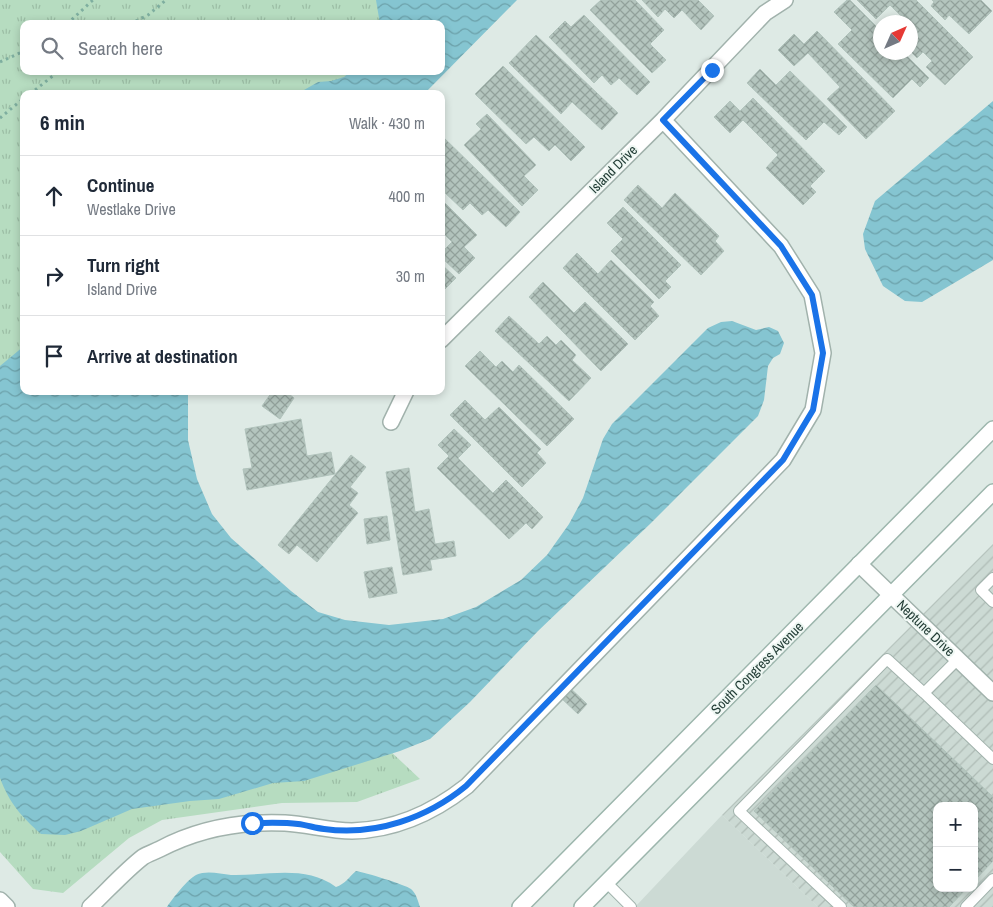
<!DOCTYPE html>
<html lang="en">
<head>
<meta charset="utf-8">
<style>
  body { margin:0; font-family:"Archivo Narrow",sans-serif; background:#f2f2f3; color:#1f2937 }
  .controls { position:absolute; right:15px; bottom:15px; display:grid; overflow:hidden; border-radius:10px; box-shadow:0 2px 8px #0003 }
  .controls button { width:45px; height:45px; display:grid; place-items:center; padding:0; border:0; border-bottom:1px solid #e0e1e3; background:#fff; color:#1f2937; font:25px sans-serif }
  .compass { position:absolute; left:873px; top:15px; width:45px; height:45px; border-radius:50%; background:#fff; box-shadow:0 2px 8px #0003; rotate:45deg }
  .stop { position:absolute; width:15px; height:15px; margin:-11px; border:4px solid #1a73e8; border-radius:50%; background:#fff }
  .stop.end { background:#1a73e8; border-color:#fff; box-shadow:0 1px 5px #0008 }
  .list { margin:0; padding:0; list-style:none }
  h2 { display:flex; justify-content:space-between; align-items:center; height:65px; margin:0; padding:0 20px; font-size:21px }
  h2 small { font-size:16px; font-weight:400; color:#747a83 }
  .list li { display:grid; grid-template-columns:32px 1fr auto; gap:15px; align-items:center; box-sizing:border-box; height:80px; padding:0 20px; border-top:1px solid #e0e1e3 }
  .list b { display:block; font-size:19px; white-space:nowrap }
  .list p { margin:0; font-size:16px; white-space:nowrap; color:#747a83 }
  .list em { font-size:16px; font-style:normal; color:#747a83 }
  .icon { flex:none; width:28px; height:28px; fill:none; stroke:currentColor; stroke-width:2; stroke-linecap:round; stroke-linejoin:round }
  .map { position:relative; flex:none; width:993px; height:907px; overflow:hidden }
  .search { position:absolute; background:#fff; box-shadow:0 2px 8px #0003; left:20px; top:20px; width:425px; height:55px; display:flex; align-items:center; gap:12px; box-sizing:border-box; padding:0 18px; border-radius:10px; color:#747a83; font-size:19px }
  .panel { position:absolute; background:#fff; box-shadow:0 2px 8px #0003; left:20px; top:90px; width:425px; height:305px; border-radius:10px }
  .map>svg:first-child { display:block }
  .built { fill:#ccdad4 }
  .industrial { fill:url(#industrial-furrows); fill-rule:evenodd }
  .grass { fill:url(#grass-tufts) }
  .water { fill:url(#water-waves) }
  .building { fill:url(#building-cross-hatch); stroke:#b1c3bc }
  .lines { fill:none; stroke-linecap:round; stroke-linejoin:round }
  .service-casing { stroke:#a1b2ac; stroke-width:12 }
  .minor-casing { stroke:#a1b2ac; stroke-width:18 }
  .secondary-casing { stroke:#9db6ad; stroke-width:18 }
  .path { stroke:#7eae9f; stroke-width:3; stroke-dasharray:2.5 4; stroke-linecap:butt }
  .service { stroke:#fff; stroke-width:10 }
  .minor { stroke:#fff; stroke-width:15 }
  .secondary { stroke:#fff; stroke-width:15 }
  .route { stroke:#1a73e8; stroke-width:6 }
  .labels { text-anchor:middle; stroke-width:4; stroke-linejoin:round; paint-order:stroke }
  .street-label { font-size:14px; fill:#1f3a33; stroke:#eef7f3 }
</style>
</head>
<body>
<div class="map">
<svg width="993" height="907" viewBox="0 0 993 907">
  <defs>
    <pattern id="industrial-furrows" width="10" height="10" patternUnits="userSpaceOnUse" patternTransform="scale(1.25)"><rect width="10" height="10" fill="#ccdad4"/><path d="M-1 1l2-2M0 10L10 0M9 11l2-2" fill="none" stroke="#afbcb6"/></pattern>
    <pattern id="grass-tufts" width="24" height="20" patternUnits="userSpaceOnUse" patternTransform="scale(1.25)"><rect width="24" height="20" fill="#b6dcc0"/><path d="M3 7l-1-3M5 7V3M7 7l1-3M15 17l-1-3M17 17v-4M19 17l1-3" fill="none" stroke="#9cbea5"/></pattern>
    <pattern id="water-waves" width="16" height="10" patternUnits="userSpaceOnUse" patternTransform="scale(1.25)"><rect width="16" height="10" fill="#85c5d1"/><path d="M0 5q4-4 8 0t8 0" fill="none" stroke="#6ca1aa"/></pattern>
    <pattern id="building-cross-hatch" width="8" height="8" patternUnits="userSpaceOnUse" patternTransform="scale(1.25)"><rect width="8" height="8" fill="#b4c5be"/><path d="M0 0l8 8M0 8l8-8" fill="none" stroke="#92a19b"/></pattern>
  </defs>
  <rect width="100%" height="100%" fill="#deeae5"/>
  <path class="built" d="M722 815 818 907H635Z"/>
  <path class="industrial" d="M993 544V907H818L722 815ZM937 806H974V888H937Z"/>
  <path class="grass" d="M0 0H490L441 24H24V71H418L395 94H24V391L136 512 420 779 357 802 282 803 162 820 129 838 63 893 33 889 0 852Z"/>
  <path class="water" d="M376 0H517L424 94H297L318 82 331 81 344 77 351 71H441V24H380Z
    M993 101V260L922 302 905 301 883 286 865 249 863 234 875 201Z
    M732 321 756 330 769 327 778 331 784 343 780 354 773 358 768 366 764 400 758 416 650 524 538 631 470 702 430 739 400 751 304 781 273 783 219 799 190 801 132 809 81 831 65 835 41 834C21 816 10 804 0 778V366L24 346V391H188V440L197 479 212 514 231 538 291 591 318 612 345 620 389 625 443 619 476 607 521 580 547 555 569 524 583 498 603 439 612 424 708 328 721 322Z
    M356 871C364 872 406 885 411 889 416 893 418 901 420 907H167C172 899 188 879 196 875 207 870 220 874 231 875 266 876 305 864 336 887 345 884 349 877 356 871Z"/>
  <path class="building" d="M601 0H635L664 30 650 44 666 60 652 73 590 10Z
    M642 0H698L714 16 701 30 682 10 674 18 665 9 658 17Z
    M847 0H850L880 30V52H903L929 78 920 87 912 79 893 98 838 44 852 30 834 12Z
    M857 0H916L973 57 945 85 926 67 932 61 923 52 917 58 910 51V32L913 29 910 26V22H907L890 5 876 19Z
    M932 0H981L992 11 969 34 949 15 945 20 931 6 934 2Z
    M584 15 650 82 637 95 619 78 611 85 602 75 594 83 549 37 565 21 571 27Z
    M817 31 895 111 866 139 827 99 840 87 808 53 794 66 778 50 794 34 804 44Z
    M536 35 618 113 602 130 572 102 561 114 509 63Z
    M503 66 585 147 571 161 555 145 549 151 534 137 526 144 475 94Z
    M760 69 776 85 790 71 847 127 839 135 824 122 806 140 747 83Z
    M753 98 825 171 810 186 816 192 803 205 766 168 778 155 743 120 730 133 714 117 730 101 740 111Z
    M487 114 536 165 524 176 538 190 522 206 464 145 481 129 476 124Z
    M441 135 520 212 506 227 488 210 482 215 470 203 463 210 441 189Z
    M638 185 662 208 675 193 719 236 715 241 724 251 701 275 624 200Z
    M441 199 477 235 464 247 475 258 459 274 441 257V253L452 242 441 231Z
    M623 207 681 265 665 281 671 287 659 299 611 251 623 239 607 223Z
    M577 253 598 274 611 260 654 302 650 306 659 316 635 340 563 268Z
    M441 264 456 278 441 293Z
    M543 282 574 313 585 302 628 344 601 371 529 297Z
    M509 316 539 344 547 336 556 345 561 340 576 355 572 360 591 378 569 401 495 331Z
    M480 351 496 367 502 361 513 372 519 365 574 419 547 446 465 366Z
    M271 391H285L294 398 280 419 262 406 272 392Z
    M465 400 485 420 499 407 541 449 537 453 546 463 522 487 450 415Z
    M301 419 307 456 331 452 335 474 247 490 243 469 252 468 245 429Z
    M454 429 471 445 458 458 493 493 506 480 543 517 532 529 526 523 509 539 437 468 449 456 438 445Z
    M351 455 366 467 350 487 358 493 349 505 358 513 317 562 297 545 289 554 278 545Z
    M409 468 415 512 429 509 435 544 454 541 456 556 430 560 432 570 403 575 386 472Z
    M387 516 390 540 367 544 364 519Z
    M392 567 397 593 369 598 364 572Z
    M876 685 993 797V861L974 881V806H937V888H967L949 907H854L754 811Z
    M568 686 587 704 578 714 559 696Z"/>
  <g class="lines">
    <defs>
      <path id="service" d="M993 578 981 590 993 602
        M924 693 993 759
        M606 882 631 907
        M841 907 739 811 887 659 924 693 958 659
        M966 907 993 879"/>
      <path id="minor" d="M441 340 663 120 765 13 785 0
        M391 422 406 391
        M859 564 993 693
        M0 900 7 907
        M90 907C106 892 126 870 143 857 148 854 154 852 160 849 198 829 241 821 285 823 307 824 329 831 352 831 395 830 434 812 467 786L783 460 813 410 823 353 812 295 781 246 663 120"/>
      <path id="secondary" d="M520 907 993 429
        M582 907 993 492"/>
    </defs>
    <use href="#service" class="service-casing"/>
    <use href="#minor" class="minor-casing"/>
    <use href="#secondary" class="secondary-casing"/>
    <path class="path" d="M67 24 93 0
      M130 24 148 15 166 0
      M0 62 24 51
      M30 94 59 71
      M0 118 24 98"/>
    <use href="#service" class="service"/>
    <use href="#minor" class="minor"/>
    <use href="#secondary" class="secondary"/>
  </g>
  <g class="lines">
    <path class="route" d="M252 823C267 823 283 822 298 824 307 825 315 828 324 829 376 836 427 818 466 786L783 460 813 410 823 353 812 295 781 246 663 120 712 70"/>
  </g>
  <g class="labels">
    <g class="street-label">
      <text transform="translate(613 169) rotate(-45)" y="5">Island Drive</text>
      <text transform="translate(926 628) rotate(44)" y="5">Neptune Drive</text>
      <text transform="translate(757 668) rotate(-45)" y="5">South Congress Avenue</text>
    </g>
  </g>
</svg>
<div class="controls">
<button>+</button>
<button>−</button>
</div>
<svg class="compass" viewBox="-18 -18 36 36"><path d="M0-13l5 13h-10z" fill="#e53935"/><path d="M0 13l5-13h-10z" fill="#747a83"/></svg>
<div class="stop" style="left:252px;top:823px"></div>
<div class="stop end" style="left:712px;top:70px"></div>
<div class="search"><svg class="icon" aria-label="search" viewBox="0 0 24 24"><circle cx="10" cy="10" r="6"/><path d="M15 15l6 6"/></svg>Search here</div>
<section class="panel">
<h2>6 min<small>Walk · 430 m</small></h2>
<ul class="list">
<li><svg class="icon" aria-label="ahead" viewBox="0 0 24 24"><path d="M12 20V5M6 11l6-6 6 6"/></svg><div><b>Continue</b><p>Westlake Drive</p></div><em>400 m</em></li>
<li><svg class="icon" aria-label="right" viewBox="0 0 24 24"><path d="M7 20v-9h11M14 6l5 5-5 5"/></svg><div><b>Turn right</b><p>Island Drive</p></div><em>30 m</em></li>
<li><svg class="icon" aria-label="arrive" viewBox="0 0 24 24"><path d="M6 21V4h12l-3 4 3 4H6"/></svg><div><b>Arrive at destination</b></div></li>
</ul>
</section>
</div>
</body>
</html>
